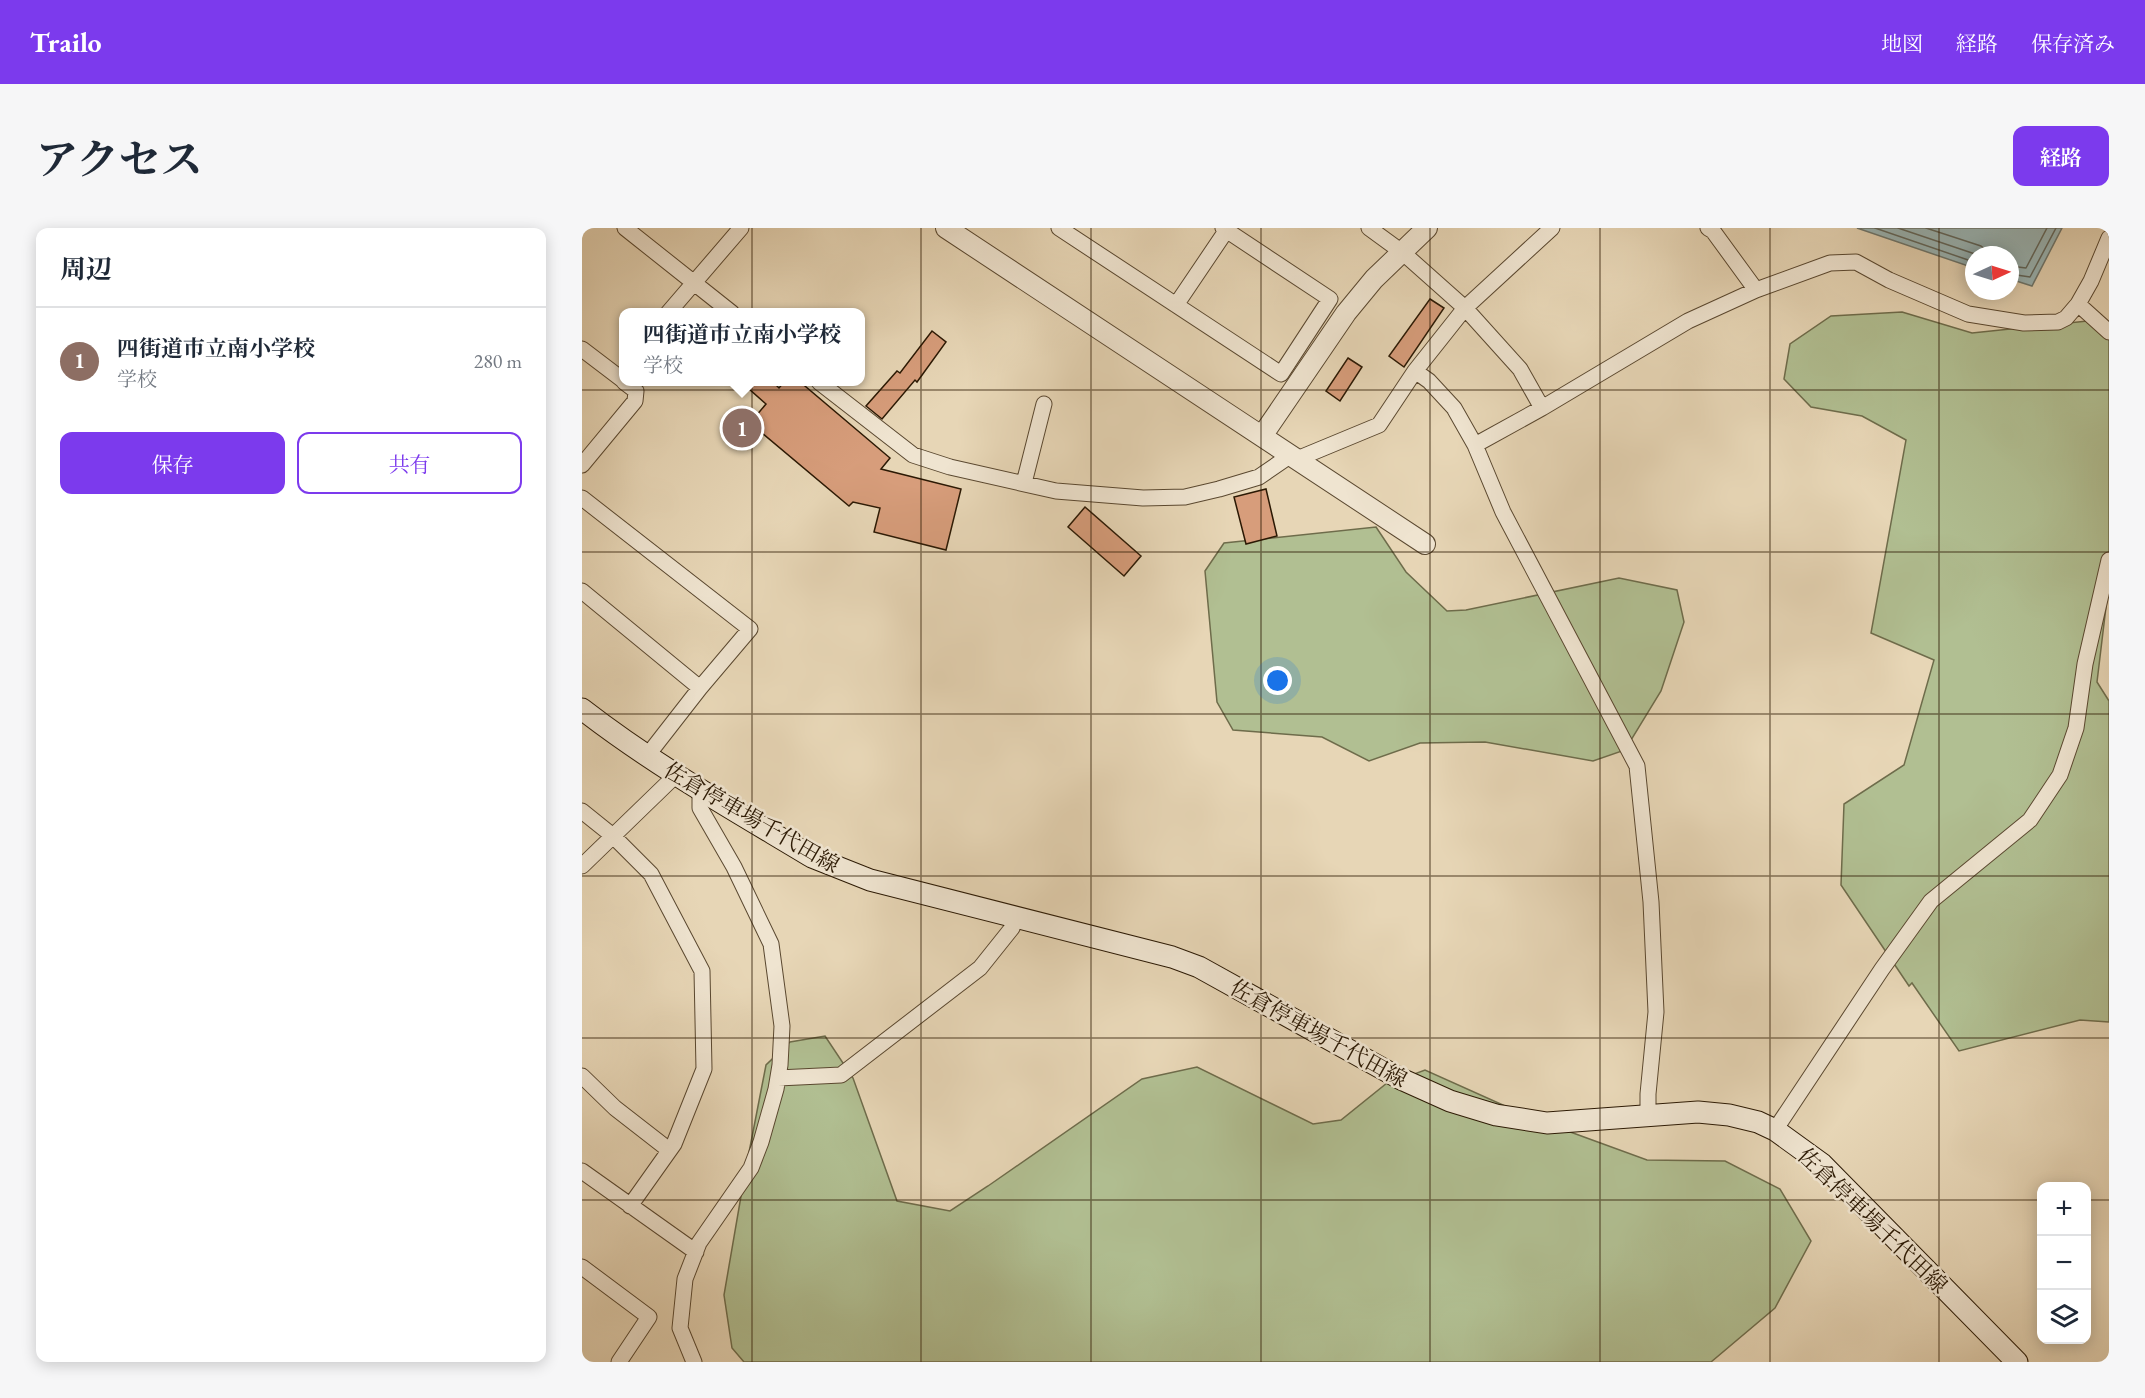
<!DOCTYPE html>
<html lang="ja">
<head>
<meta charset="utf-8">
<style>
  body { margin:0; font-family:"EB Garamond","Noto Serif JP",serif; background:#f6f6f7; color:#1f2937 }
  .controls { position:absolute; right:18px; bottom:18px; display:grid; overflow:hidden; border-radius:12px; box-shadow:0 3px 15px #0003 }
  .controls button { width:54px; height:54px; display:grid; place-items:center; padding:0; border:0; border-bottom:2px solid #e0e1e3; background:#fff; color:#1f2937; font:30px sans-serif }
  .compass { position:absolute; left:1383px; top:18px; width:54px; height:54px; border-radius:50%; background:#fff; box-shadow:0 3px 15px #0003; rotate:86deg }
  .you { position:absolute; left:696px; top:453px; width:21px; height:21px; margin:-15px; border:4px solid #fff; border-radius:50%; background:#1a73e8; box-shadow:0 0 0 9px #1a73e833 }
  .badge { display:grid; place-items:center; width:39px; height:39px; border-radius:50%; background:#7c3aed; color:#fff; font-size:20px; font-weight:700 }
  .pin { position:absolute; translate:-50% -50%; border:3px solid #fff; box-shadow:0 2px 6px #0006 }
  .popup { position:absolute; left:37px; top:80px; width:246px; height:78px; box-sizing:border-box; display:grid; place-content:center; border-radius:12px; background:#fff; filter:drop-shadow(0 2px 4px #0005); font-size:20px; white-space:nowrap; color:#747a83 }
  .popup b { font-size:22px; color:#1f2937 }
  .popup::after { content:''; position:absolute; left:50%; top:100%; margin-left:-12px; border:12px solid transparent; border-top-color:#fff }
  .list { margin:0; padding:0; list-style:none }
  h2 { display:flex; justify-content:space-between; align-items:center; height:78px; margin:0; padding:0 24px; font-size:26px }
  h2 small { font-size:20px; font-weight:400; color:#747a83 }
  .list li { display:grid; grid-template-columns:39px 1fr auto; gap:18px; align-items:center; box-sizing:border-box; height:108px; padding:0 24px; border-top:2px solid #e0e1e3 }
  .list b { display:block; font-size:22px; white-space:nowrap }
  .list p { margin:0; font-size:20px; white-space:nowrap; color:#747a83 }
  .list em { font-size:20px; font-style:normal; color:#747a83 }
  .actions { display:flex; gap:12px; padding:18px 24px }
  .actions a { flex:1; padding:14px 0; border:2px solid #7c3aed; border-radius:12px; text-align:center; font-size:21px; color:#7c3aed }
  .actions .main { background:#7c3aed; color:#fff }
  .icon { flex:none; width:33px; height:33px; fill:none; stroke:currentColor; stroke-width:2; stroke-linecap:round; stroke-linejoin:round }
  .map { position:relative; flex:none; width:1527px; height:1134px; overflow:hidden; border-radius:12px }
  header { display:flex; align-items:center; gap:36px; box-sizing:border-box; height:84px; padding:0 30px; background:#7c3aed; color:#fff }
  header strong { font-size:28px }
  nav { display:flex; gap:33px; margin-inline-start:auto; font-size:21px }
  .intro { display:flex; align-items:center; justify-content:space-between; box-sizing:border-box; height:144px; padding:0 36px }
  h1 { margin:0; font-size:42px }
  .button { padding:15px 27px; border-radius:12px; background:#7c3aed; color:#fff; font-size:21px; font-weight:700 }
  main { display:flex; gap:36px; padding:0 36px }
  aside { flex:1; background:#fff; border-radius:12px; box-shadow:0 3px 15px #0003 }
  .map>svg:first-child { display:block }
  .green { fill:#b1bf92; stroke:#6e6c4b; stroke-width:1.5 }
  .water { fill:#9ab7b8; stroke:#6e7870; stroke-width:1.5 }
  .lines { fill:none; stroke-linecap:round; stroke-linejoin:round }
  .shore { stroke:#62685e; stroke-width:1.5 }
  .building { fill:#d79d7b; stroke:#2b1904; stroke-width:1.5 }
  .minor-casing { stroke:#5a4830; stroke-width:17 }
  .tertiary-casing { stroke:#5a4830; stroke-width:22 }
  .secondary-casing { stroke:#2b1904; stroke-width:23 }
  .minor { stroke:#efe4d0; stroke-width:15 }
  .tertiary { stroke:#efe4d0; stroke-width:20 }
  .secondary { stroke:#efe4d0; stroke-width:21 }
  .grid { fill:none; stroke:#2b1904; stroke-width:1.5; stroke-opacity:0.55 }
  .labels { text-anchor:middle; stroke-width:5; stroke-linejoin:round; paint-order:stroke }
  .street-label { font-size:22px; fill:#2b1904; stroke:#efe4d0 }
</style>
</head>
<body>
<header>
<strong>Trailo</strong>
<nav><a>地図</a><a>経路</a><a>保存済み</a></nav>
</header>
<div class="intro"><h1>アクセス</h1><a class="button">経路</a></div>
<main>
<aside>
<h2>周辺<small></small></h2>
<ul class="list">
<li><span class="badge" style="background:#8d6e63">1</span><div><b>四街道市立南小学校</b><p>学校</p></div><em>280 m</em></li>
</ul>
<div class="actions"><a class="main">保存</a><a>共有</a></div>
</aside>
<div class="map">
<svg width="1527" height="1134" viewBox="0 0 1527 1134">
  <rect width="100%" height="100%" fill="#e7d6b6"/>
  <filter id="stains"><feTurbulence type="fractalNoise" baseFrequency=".00333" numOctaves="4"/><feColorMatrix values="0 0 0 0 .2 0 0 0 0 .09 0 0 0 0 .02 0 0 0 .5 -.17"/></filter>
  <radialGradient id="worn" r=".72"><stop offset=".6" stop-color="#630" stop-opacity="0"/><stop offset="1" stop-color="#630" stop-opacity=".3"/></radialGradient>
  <path class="green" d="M1320 84 1390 105 1515 92 1527 107V354L1515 454 1527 473V794L1498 792 1377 823 1330 755 1327 758 1259 657 1262 576 1322 537 1352 432 1289 405 1324 212 1280 188 1229 179 1202 151 1208 116 1249 88Z
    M794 299 824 344 865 383 884 382 1037 350 1095 362 1102 394 1079 463 1043 522 1011 533 903 514 838 515 787 533 740 509 651 502 635 474 623 343 642 315Z
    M243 808 271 850 315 973 368 983 406 958 560 851 615 839 731 896 759 892 810 851H819L843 842 950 890 1065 932 1143 933 1198 961 1229 1013 1193 1080 1129 1134H162L150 1120 142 1067 163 945 184 837 208 814Z"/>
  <path class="water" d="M1275 0H1480L1450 58 1428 51V27H1392V40Z"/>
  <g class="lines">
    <path class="shore" d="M1293 0 1392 34
      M1316 0 1396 27
      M1344 0 1399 18 1410 27
      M1428 38 1444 40 1465 0
      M1428 46 1448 49 1474 0"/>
  </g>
  <path class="building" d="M848 71 862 80 822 139 807 128Z
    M350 103 364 114 335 154 333 152 300 191 284 178 315 143 318 145Z
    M766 130 780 139 758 173 744 163Z
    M158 153H190L197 160 203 153H217L308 230 299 241 379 261 364 322 292 304 298 280 271 274 267 278 168 195 184 176Z
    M684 261 695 308 664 316 652 269Z
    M503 279 559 328 542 348 486 299Z"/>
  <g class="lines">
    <defs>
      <path id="minor" d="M43 0 150 85
        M477 0 699 146 748 71 641 0
        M787 0 820 24 883 80 938 141 960 180
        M1126 0 1131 3 1174 62
        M1496 76 1527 104
        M594 77 646 0
        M86 85 159 0
        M0 121 42 153
        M833 143 847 153 872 180 893 217 921 284 1055 538 1069 674 1074 784 1066 866V887
        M237 154 331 227 368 239 474 263 561 270 603 269 637 261 677 249 709 227
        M893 217 960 180 1106 93 1174 62 1248 35 1274 34 1307 52 1386 86 1442 95 1476 94 1484 90 1496 76 1509 53 1527 10
        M715 231 797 197 833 143 883 80 970 0
        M0 237 53 173 54 163 42 154
        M442 255 462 176
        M0 270 168 401 118 460 65 528
        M0 363 118 460
        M0 583 31 608 69 646 120 743 122 841 92 916 48 978
        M0 638 94 547
        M0 848 33 880 87 922
        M196 850 259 847 398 740 430 700 434 690
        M1193 902 1300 741 1349 673 1448 592 1478 547 1494 500 1503 436 1527 332
        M0 943 114 1024
        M0 1039 67 1089 37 1134
        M112 1134 98 1100 103 1051 117 1015 169 940 179 914 194 861 198 837 200 798 189 716 152 639 118 580V562"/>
      <path id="tertiary" d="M364 0 843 316
        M680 208 764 85 792 51 845 0"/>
      <path id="secondary" d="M0 481C72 537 152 582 230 629L288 652 590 729 617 739 819 851 868 873 914 887 965 895 1116 884 1147 887 1176 894 1193 902 1240 936 1435 1134"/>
    </defs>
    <use href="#minor" class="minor-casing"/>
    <use href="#tertiary" class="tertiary-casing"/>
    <use href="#secondary" class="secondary-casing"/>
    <use href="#minor" class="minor"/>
    <use href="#tertiary" class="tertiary"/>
    <use href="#secondary" class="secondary"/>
  </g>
  <path class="grid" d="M170 0V1134M339 0V1134M509 0V1134M679 0V1134M848 0V1134M1018 0V1134M1188 0V1134M1357 0V1134M0 162H1527M0 324H1527M0 486H1527M0 648H1527M0 810H1527M0 972H1460M1504 972H1527"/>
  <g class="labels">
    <g class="street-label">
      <text transform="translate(170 589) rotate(30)" y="8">佐倉停車場千代田線</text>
      <text transform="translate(737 805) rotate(29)" y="8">佐倉停車場千代田線</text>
      <text transform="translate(1291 992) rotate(44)" y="8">佐倉停車場千代田線</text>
    </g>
  </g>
  <rect width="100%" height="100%" filter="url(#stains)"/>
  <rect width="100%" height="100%" fill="url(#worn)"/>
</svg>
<div class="controls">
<button>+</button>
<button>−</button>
<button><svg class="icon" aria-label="layers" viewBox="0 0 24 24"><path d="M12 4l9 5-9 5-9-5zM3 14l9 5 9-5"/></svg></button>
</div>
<svg class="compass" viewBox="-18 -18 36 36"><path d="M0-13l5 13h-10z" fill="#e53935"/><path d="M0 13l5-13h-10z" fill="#747a83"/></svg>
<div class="you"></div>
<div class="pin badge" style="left:160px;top:200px;background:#8d6e63">1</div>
<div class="popup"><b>四街道市立南小学校</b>学校</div>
</div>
</main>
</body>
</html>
